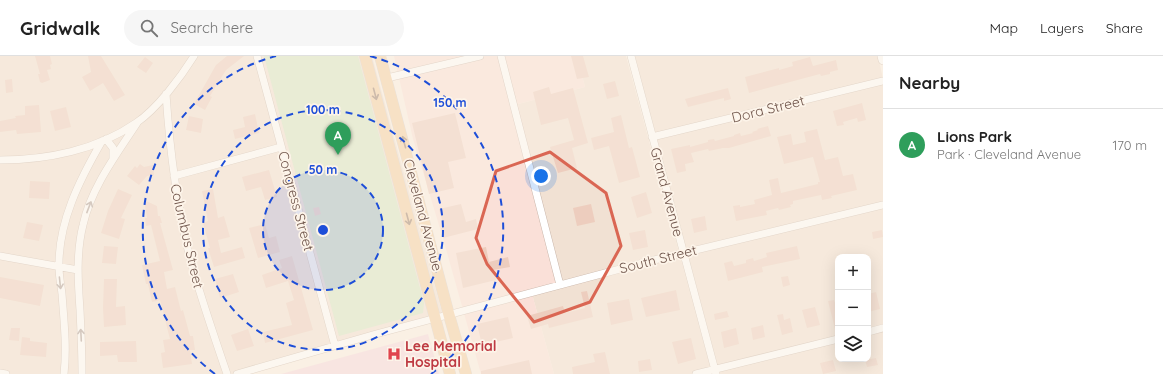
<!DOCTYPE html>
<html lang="en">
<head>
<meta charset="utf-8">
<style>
  body { margin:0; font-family:Quicksand,sans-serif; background:#f6f6f6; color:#222 }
  .controls { position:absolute; right:12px; bottom:12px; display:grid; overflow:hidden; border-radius:8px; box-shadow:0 4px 16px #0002 }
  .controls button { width:36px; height:36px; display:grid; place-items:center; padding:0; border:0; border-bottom:1px solid #e0e0e0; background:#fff; color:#222; font:20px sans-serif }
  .you { position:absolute; left:541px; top:120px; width:14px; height:14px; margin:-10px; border:3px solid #fff; border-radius:50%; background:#1a73e8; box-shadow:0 0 0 6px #1a73e833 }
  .badge { display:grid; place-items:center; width:26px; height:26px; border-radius:50%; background:#ea580c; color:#fff; font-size:13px; font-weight:700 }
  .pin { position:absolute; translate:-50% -33px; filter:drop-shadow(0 1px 2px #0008) }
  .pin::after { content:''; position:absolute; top:21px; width:14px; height:12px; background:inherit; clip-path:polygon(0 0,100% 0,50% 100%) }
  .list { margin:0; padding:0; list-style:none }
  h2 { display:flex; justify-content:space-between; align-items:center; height:52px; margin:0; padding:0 16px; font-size:17px }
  h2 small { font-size:13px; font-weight:400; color:#767676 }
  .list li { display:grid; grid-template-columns:26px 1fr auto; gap:12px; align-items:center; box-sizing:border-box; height:72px; padding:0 16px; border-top:1px solid #e0e0e0 }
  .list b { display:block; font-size:15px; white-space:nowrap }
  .list p { margin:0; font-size:13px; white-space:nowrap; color:#767676 }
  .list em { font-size:13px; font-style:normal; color:#767676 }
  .icon { flex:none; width:22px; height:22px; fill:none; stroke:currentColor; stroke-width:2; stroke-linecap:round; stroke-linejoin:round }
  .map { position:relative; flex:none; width:883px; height:318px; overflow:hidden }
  header { display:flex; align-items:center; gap:24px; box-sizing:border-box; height:56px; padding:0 20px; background:#fff; border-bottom:1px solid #e0e0e0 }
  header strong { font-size:19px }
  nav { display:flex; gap:22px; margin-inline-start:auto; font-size:14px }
  .search { width:280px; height:36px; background:#f6f6f6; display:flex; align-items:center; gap:10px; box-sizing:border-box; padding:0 14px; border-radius:22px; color:#767676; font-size:15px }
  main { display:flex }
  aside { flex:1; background:#fff }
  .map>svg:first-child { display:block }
  .residential { fill:#f1e1d3; fill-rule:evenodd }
  .commercial { fill:#fae0d8 }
  .medical { fill:#f7d8de }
  .green { fill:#d4e6c4 }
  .building { fill:#edcdbe }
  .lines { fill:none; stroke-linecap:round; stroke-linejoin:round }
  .minor-casing { stroke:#cab7ab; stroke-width:8 }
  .tertiary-casing { stroke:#cab7ab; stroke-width:10 }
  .primary-casing { stroke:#d7d0cd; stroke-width:12 }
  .minor { stroke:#fff; stroke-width:7 }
  .tertiary { stroke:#fff; stroke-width:9 }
  .primary { stroke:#f4cea1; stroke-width:11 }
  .oneway { stroke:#987a66 }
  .oneway2 { stroke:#a99a94 }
  .marked { fill:none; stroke:#da6653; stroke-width:3; stroke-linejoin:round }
  .ring { fill:none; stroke:#1d4ed8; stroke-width:2; stroke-dasharray:7 5 }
  .labels { text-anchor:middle; stroke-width:3.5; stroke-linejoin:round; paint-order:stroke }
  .street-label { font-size:14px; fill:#70564c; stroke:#fdf4e9 }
  .health-label { font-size:14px; font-weight:bold; fill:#be3a42; stroke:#fdf4e9; text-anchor:start }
  .centre { fill:#1d4ed8; stroke:#fdf4e9; stroke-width:2 }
  .ring-label { font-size:12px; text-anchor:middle; font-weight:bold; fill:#1d4ed8; stroke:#fdf4e9; stroke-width:3.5; stroke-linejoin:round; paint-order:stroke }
</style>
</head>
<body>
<header>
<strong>Gridwalk</strong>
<div class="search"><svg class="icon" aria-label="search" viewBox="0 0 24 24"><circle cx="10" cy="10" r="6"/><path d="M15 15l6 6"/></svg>Search here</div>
<nav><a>Map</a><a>Layers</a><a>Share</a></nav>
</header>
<main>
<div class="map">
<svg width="883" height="318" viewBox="0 0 883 318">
  <rect width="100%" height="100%" fill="#faf0e4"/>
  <path class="residential" d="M0 0H372L443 260 235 318H0Z
    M577 0H626L712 318H554L532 238 518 48 585 31Z
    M635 0H878L883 23V318H720ZM838 201H868V303H838Z"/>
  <path class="commercial" d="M394 0H577L585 31 518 48 562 231 532 238 554 318H481L444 186 413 83Z"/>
  <path class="medical" d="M428 278 439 318H281Z"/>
  <path class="green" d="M264 0H358L424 247 423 257 339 280Z"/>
  <path class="building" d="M35 0H50L52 8 50 9 51 13 47 14 50 24 42 27 40 26 38 18H40Z
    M88 0H101L125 39 114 45 103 27 90 35 82 21 91 16Z
    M227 0H244L226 14 210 40 212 41 205 54 194 48 216 9Z
    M571 0H583L589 21 577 23Z
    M145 1 153 7 146 17 137 11Z
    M810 1 813 10 836 4 838 14 830 16V18L821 20 820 18 749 37 745 21 779 12V14L793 10 792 6Z
    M12 23 13 36 6 37 5 24Z
    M615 25 619 40 607 43 603 28Z
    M549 31 551 38 573 32 588 87 572 92 577 112 558 117 550 91 574 84 568 62 541 69 533 36Z
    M728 32 731 43 724 45V42L688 51 685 43Z
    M862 47 866 64 858 66 857 62 843 66 844 69 837 70 833 55Z
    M39 49 41 76 17 78 16 74 0 76V65L16 62 15 60 25 59V50Z
    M66 51 71 71 55 75 50 55Z
    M455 57 466 102 448 106 454 132 429 138 412 67Z
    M255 58 259 77 235 83 233 74 245 71 243 61Z
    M621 59 629 92 632 91 640 121 619 127 609 90 594 94 591 82 614 76 611 62Z
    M189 60 203 63 201 77 186 74Z
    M768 70 771 80 729 92H723L709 95 708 93 691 97 694 106 685 108 686 115 677 117 671 93 690 89V91L708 86V84L714 83 715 85 734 80V79L740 77 741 80 753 77 752 76 758 74 757 73Z
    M817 73 825 104 838 101 843 120 853 118 857 134 831 140 832 142 822 144 821 139 793 145V148L790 149 791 151 779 154 778 152 766 155 767 159 736 165 733 150 740 149V151L755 148 754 144 772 139 769 124 778 122 781 137 818 128V126H820L813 101 784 108 777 81 791 78 793 89 806 86 804 76Z
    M140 108 144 111 153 109 154 119 147 120 139 129 127 120 135 110 137 112Z
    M269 114 277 141 265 144 261 131 246 135 242 121Z
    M30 125 50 126 49 143 29 142Z
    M118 133 132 139 121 162 125 163 119 183 101 177 108 155Z
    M213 133 218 162 224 160 230 181 218 184 221 197 242 191 245 202 214 211 208 192H210L203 167 208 165 202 135Z
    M646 136 652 157 637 162 631 141Z
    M144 144 157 150 158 160H160L162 167H160L173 214 164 216 167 233 175 231 181 255 183 254 190 280H193L195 294H190L192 308 163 312 161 297 165 296 163 284 170 283 160 244 152 246 148 228H146L142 209 160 205 151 169 146 170 145 162H147Z
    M461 148 466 166 476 163 478 173 443 182 441 172 444 171 439 153Z
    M591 148 595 166 577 170 573 152Z
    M319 151 321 158 315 160 313 152Z
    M705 160 707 174 694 177 691 163Z
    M27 166 43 169 39 185 23 182Z
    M265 168 269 182 276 180 280 196 258 202 249 172Z
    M645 174 648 191 633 194 629 177Z
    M882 174 883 181 873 183 872 176Z
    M104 190 118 191 116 208 102 207Z
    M797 190 800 203 762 211 763 216 728 225 724 207 732 205 734 210 746 207V204L753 202 754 205 767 201 766 197Z
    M486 191 489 206 508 201 510 211 493 214 496 224 463 232 456 197Z
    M292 200 313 274 265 287 263 276 292 269 286 247 294 244 288 225 266 232 262 219 282 212 279 204Z
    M233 218 239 236 220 242 215 223Z
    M788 220 790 229 783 231 781 221Z
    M0 221 44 229 40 250 0 242Z
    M104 223H117L116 251 125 250 126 269 104 271 103 252Z
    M676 234 680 254 646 261 641 242Z
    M587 235 593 261 549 272 548 268 531 273 527 260 563 250 565 257 585 252 581 236Z
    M876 236 880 253 868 256V238Z
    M629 243 633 264 611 269 607 247Z
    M834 244 835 247 838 246V277H836L828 245Z
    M815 251 820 269 807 272 802 254Z
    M727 255 729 261 715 264 714 258Z
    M783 258 784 264 790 262 793 276 782 279 777 259Z
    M508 261 513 282 482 289 477 268Z
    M763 269 765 281 753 284 751 272Z
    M11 272H20L19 285 9 284Z
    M736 272 739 288 724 292 721 276Z
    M248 273 254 290 237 295 231 279Z
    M22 281 30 282V285L47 287 46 301 20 299Z
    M691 282 696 303 678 308 672 286Z
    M136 285 137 306H118L117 299 100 300V286Z
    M605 296 610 318H573L572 311 595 306 593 298Z
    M876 302 878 309 867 311 865 304Z
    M650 303 652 314 639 316 638 305Z
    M529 304 532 318H481V315Z
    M833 304 836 315 823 318 820 307Z"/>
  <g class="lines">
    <defs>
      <path id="minor" d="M257 0 335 290
        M501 0 560 229
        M631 0 716 318
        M387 22 480 0
        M166 38C170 97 177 156 193 213 203 248 215 283 227 318
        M652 81 883 25
        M106 83 113 92V102
        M0 104C47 104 97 94 136 67 157 53 181 21 194 0
        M174 120 281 91
        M0 200 78 214
        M868 276 883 272
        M0 317 6 318
        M64 318C67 292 64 265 62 238 61 229 59 220 59 211 58 166 80 123 102 85
        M82 318C82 297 81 275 80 254 78 226 76 197 83 169 91 132 116 99 137 67
        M237 318 376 278 650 205 883 149
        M696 318 838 283"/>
      <path id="tertiary" d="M882 0 883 4"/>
      <path id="primary" d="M365 0 450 318
        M380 0 449 259 466 318"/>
    </defs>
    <use href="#minor" class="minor-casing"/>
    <use href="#tertiary" class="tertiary-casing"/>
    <use href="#primary" class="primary-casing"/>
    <use href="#minor" class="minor"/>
    <use href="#tertiary" class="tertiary"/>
    <use href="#primary" class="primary"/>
  </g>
  <defs><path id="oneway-shaft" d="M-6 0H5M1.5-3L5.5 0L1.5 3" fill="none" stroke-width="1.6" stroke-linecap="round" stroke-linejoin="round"/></defs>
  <g class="oneway">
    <use href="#oneway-shaft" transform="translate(375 38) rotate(75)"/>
    <use href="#oneway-shaft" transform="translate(404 86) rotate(-105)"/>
    <use href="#oneway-shaft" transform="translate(408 163) rotate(75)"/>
  </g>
  <g class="oneway2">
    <use href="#oneway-shaft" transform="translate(89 151) rotate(-69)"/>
    <use href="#oneway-shaft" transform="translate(60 227) rotate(84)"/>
    <use href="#oneway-shaft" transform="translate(81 279) rotate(-93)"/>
  </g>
  <path d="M0 0H883V318H0ZM550 96 606 137 621 190 590 246 534 266 487 208 476 182 496 115Z" fill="#faf0e4" fill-opacity=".55" fill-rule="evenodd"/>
  <path class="marked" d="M550 96 606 137 621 190 590 246 534 266 487 208 476 182 496 115Z"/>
  <circle cx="323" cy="174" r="60" fill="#1d4ed8" fill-opacity=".12"/>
  <g class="ring">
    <circle cx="323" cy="174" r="60"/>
    <circle cx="323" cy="174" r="120"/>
    <path d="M215 318A180 180 0 0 1 276 0M370 0A180 180 0 0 1 431 318"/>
  </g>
  <defs>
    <symbol id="hospital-bare" viewBox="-9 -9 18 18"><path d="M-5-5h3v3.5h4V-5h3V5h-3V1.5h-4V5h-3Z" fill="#e0444e" stroke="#fdf4e9" stroke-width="2.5" paint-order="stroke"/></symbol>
  </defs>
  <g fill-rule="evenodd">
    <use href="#hospital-bare" x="384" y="288" width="20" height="20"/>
  </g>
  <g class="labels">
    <g class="street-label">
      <text transform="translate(768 53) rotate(-14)" y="5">Dora Street</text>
      <text transform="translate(667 136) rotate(75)" y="5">Grand Avenue</text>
      <text transform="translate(296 145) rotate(75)" y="5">Congress Street</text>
      <text transform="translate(423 159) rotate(75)" y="5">Cleveland Avenue</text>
      <text transform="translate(187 180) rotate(77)" y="5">Columbus Street</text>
      <text transform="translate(658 203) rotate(-14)" y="5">South Street</text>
    </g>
    <g class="health-label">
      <text x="405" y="295">Lee Memorial<tspan x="405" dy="16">Hospital</tspan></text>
    </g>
  </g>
  <circle cx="323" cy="174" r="6" class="centre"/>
  <g class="ring-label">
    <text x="450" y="51">150 m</text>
    <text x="323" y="58">100 m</text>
    <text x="323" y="118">50 m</text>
  </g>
</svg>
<div class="controls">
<button>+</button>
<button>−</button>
<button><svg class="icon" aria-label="layers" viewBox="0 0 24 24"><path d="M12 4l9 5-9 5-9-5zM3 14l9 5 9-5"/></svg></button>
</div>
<div class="you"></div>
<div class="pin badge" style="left:338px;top:99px;background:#2e9e5b">A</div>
</div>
<aside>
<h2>Nearby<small></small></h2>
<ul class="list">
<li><span class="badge" style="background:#2e9e5b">A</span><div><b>Lions Park</b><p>Park · Cleveland Avenue</p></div><em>170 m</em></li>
</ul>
</aside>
</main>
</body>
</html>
